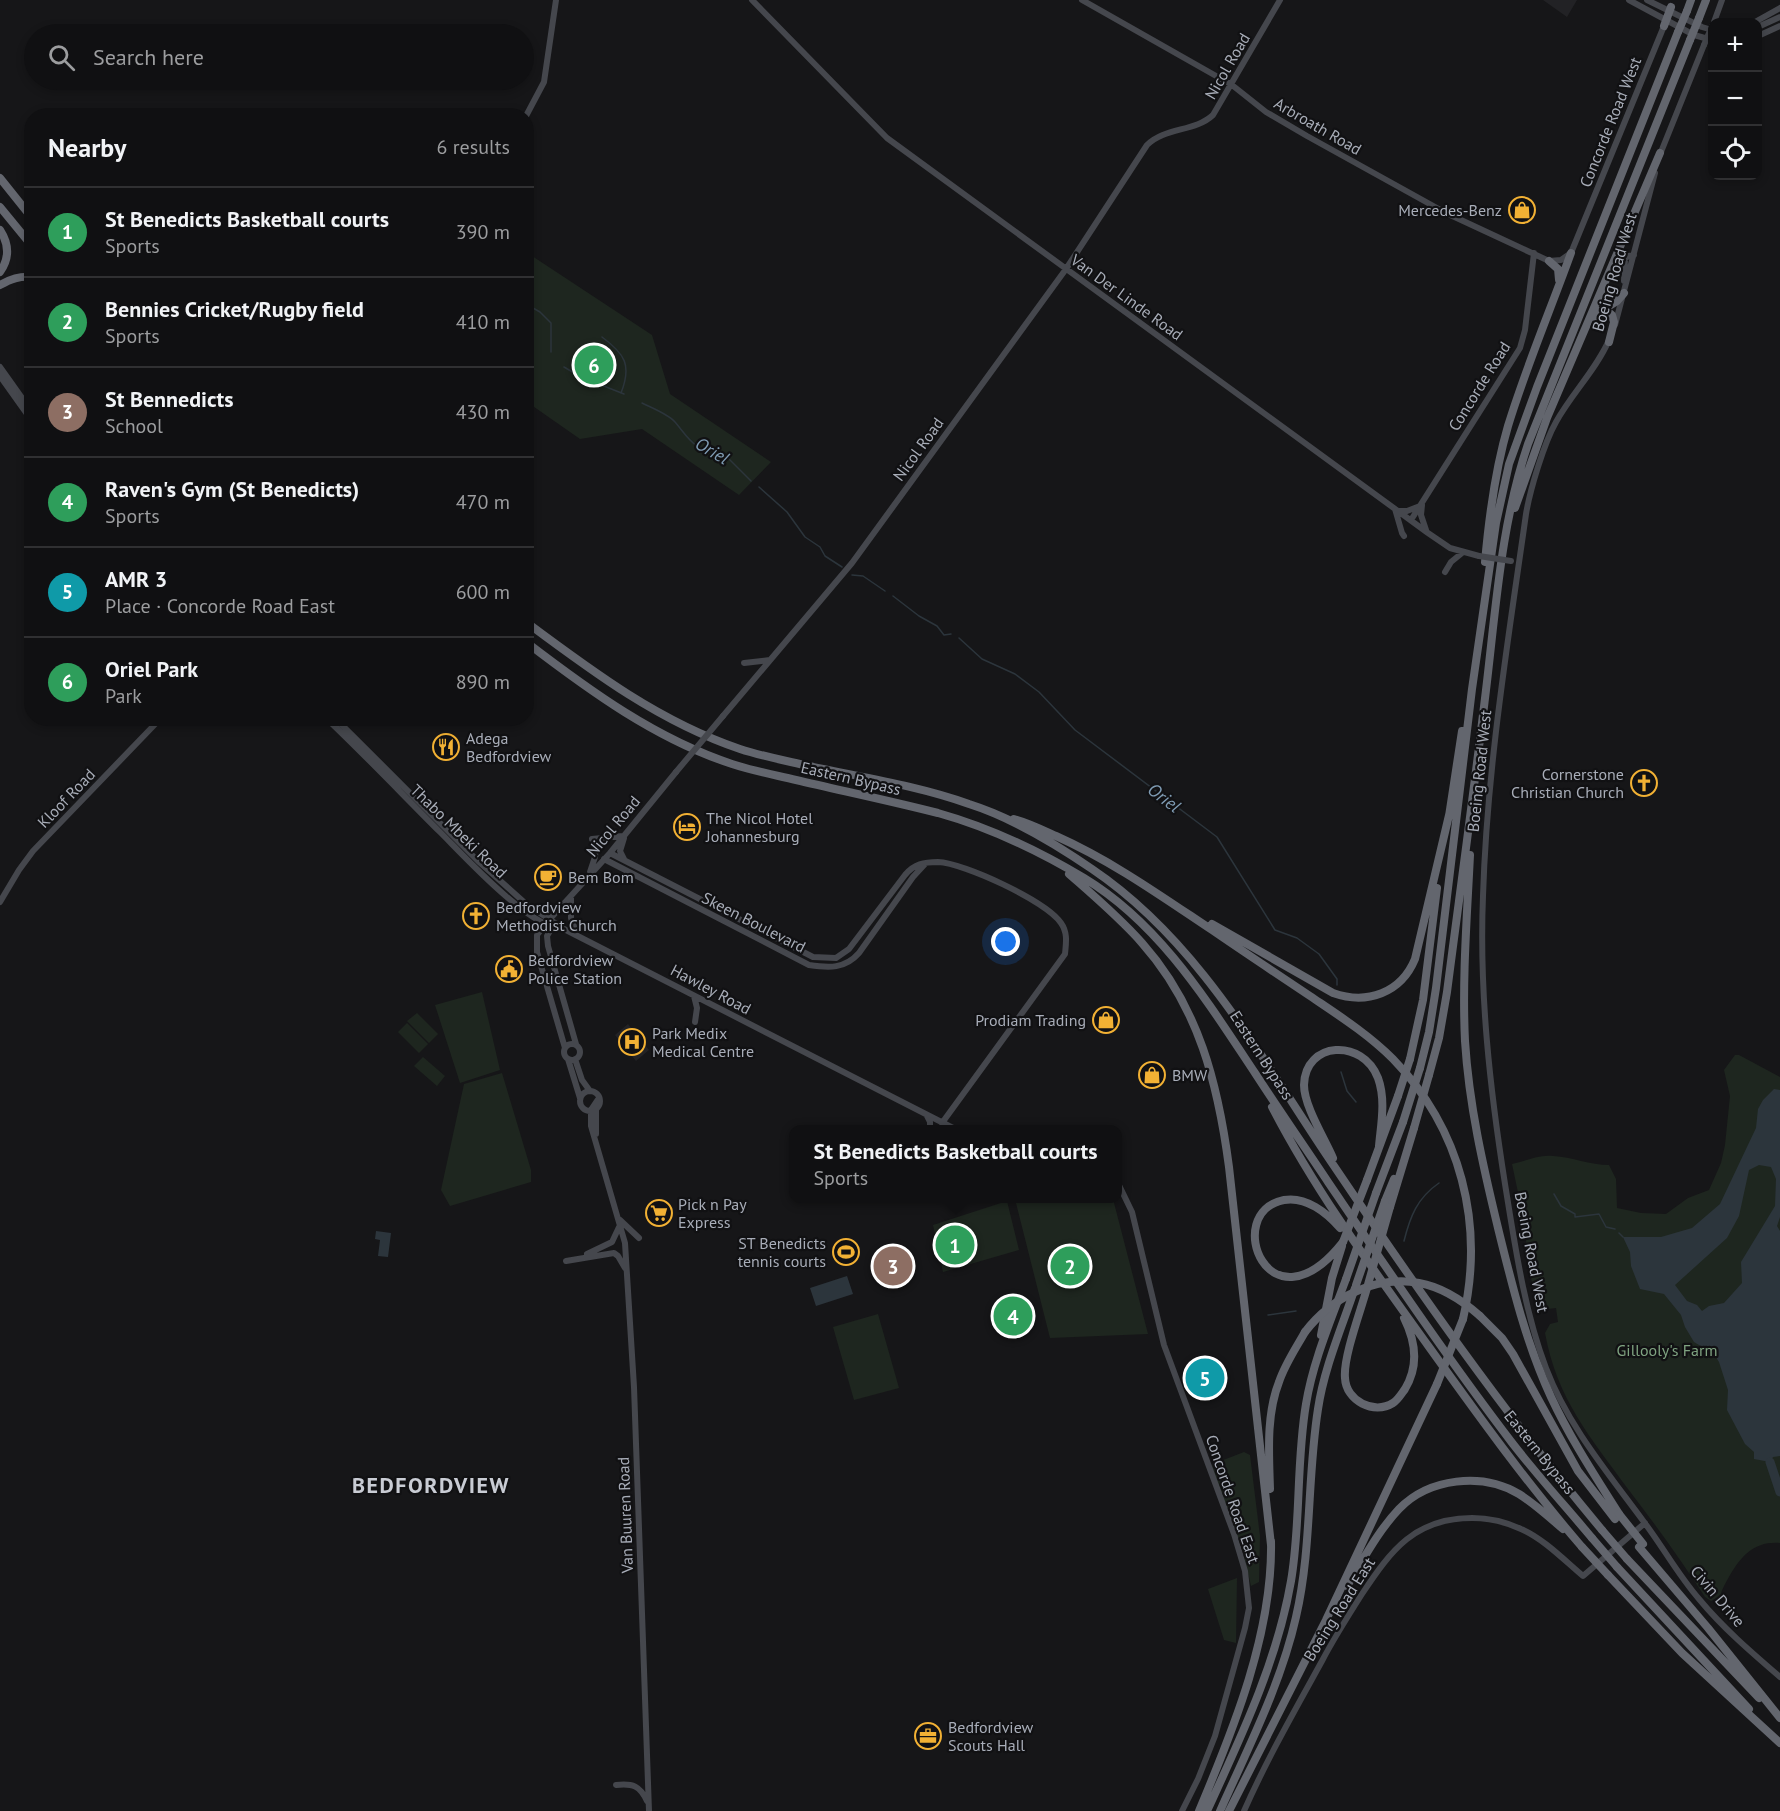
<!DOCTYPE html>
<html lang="en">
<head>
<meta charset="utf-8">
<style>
  body { margin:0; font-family:"PT Sans",sans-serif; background:#1e1e20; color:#f1f3f6 }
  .controls { position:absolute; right:18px; top:18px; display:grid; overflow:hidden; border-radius:12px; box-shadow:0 3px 9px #0003 }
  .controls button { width:54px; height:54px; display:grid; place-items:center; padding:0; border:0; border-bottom:2px solid #303032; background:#101012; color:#f1f3f6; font:30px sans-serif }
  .you { position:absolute; left:1006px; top:942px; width:21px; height:21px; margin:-15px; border:4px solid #fff; border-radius:50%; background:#1a73e8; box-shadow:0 0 0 9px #1a73e833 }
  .badge { display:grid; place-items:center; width:39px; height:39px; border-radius:50%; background:#8c9099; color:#fff; font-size:20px; font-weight:700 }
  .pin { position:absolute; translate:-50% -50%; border:3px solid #fff; box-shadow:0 2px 6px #0006 }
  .popup { position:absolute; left:789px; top:1125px; width:333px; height:78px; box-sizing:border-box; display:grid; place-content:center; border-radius:12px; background:#101012; filter:drop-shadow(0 2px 4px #0005); font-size:20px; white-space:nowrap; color:#9c9d9f }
  .popup b { font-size:22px; color:#f1f3f6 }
  .popup::after { content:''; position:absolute; left:50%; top:100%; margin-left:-12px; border:12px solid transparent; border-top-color:#101012 }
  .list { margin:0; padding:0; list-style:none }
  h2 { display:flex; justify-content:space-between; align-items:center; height:78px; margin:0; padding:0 24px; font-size:26px }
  h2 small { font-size:20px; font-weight:400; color:#9c9d9f }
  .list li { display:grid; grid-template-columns:39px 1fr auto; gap:18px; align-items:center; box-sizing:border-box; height:90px; padding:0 24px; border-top:2px solid #303032 }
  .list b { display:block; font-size:22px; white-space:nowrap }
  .list p { margin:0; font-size:20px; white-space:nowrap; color:#9c9d9f }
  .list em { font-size:20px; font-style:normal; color:#9c9d9f }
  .icon { flex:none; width:33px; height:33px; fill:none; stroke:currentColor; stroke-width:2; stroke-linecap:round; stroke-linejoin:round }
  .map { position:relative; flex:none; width:1780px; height:1811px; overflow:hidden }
  .search { position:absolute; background:#101012; box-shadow:0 3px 9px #0003; left:24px; top:24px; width:510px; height:66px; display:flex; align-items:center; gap:15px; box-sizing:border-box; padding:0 21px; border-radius:33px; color:#9c9d9f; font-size:22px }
  .panel { position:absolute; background:#101012; box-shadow:0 3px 9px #0003; left:24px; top:108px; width:510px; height:618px; border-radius:24px }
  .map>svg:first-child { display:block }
  .built { fill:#222225 }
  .green { fill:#1e261f }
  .water { fill:#2c353c; fill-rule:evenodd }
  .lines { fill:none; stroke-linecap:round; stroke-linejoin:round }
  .stream { stroke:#2c353c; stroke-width:1.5 }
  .river { stroke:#2c353c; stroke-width:9 }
  .secondary { stroke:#45474d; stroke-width:6 }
  .highway { stroke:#63666e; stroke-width:8 }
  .secondary-bridge { stroke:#45474d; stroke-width:6 }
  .highway-bridge { stroke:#63666e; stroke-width:8 }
  .labels { text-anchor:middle; stroke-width:4.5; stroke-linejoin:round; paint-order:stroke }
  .street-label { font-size:16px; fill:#a8adb8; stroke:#111113 }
  .poi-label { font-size:16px; fill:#a8adb8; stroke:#111113; text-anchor:start }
  .park-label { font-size:16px; fill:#7fa381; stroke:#111113 }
  .water-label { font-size:18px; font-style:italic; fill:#7f9bb3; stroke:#111113 }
  .district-label { font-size:22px; font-weight:bold; letter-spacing:1.5px; fill:#c9ccd4; stroke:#111113 }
</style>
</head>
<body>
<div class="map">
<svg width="1780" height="1811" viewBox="0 0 1780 1811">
  <rect width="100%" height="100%" fill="#161618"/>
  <path class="built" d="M1543 0H1577L1567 17Z
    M628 1024 649 1050 636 1061 615 1035Z"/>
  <path class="green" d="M526 252 652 335 670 394 771 462 739 495 642 429 580 439 527 402Z
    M482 992 500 1070 460 1083 435 1005Z
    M417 1013 438 1034 429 1043 407 1021Z
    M407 1023 428 1044 419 1053 398 1032Z
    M1735 1055H1739L1780 1077V1543C1755 1541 1742 1555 1730 1575 1726 1582 1722 1589 1720 1596L1711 1601 1705 1597C1681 1560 1655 1524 1628 1489 1590 1437 1557 1399 1545 1333L1550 1324 1558 1322 1556 1308 1548 1309 1536 1301 1530 1273 1523 1216 1512 1164C1526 1161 1540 1154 1553 1156 1572 1157 1590 1165 1609 1165L1616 1179 1617 1208 1641 1213 1666 1214 1688 1198 1709 1190 1721 1163 1725 1145 1730 1096 1724 1070Z
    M423 1057 445 1076 437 1086 414 1066Z
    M502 1073 531 1170V1182L450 1206 441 1190 464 1084Z
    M1015 1199H1113L1148 1334 1050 1338Z
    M1007 1201 1019 1250 943 1272 933 1225Z
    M878 1314 899 1388 854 1400 833 1327Z
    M1244 1452 1250 1455 1260 1536 1259 1582 1251 1586 1242 1547 1209 1470 1213 1464Z
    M1237 1578 1236 1643 1224 1640 1208 1589Z"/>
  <path class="water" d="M1774 1089 1780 1090V1217L1777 1226 1780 1231V1456L1773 1457 1770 1462 1754 1459V1452L1745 1444 1727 1410 1728 1390 1719 1362 1714 1354 1694 1342 1685 1327 1681 1315 1664 1294 1640 1289 1631 1266 1630 1252 1623 1237H1661L1692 1228 1720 1204 1756 1128 1758 1109 1763 1100ZM1759 1165 1771 1167 1776 1179 1775 1206 1741 1262 1742 1283 1724 1303 1709 1306 1702 1311 1697 1305 1687 1301 1675 1285 1727 1238 1739 1216 1749 1170Z
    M376 1231 391 1233 388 1257 378 1256 380 1240 375 1239Z
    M847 1276 853 1294 816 1306 810 1288Z"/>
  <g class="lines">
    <path class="stream" d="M526 304 540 312 551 323V352
      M602 337C625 354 632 365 621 393
      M564 367 581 377 624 394
      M642 403C652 408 668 414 675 422 682 430 688 440 697 446 705 452 716 449 724 454L751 481
      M759 487 787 512 805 537 820 547 825 556 842 567
      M852 575 863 576 885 591
      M893 596 919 616 937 626 944 635 951 634
      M959 638 982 659 1015 674 1039 692 1075 730 1217 837 1275 930 1297 938 1319 954 1337 979V985
      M1341 1072 1347 1091 1356 1102
      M1554 1194 1561 1206 1575 1214V1217L1599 1214 1606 1227 1615 1229
      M1619 1233 1623 1237
      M1404 1241C1410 1217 1417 1198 1439 1183
      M1268 1315 1296 1311"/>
    <path class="river" d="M1770 1462 1780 1492"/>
    <path class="secondary" d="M752 0 887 138 1428 533 1450 548 1479 556
      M1082 0 1232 85 1266 112 1307 136 1446 213 1549 261 1561 260 1571 253 1664 26
      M1629 0 1694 35 1712 40
      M1647 0 1702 27 1712 30
      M1714 22 1722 0
      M1755 22 1780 8
      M1758 27 1780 17
      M1758 36 1780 26
      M526 116 544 82 556 0
      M1659 157 1704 45
      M1624 281 1625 259 1628 256 1634 255
      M1615 325 1655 173
      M1609 340C1596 370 1572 393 1556 422 1544 443 1530 490 1526 514 1508 641 1487 768 1483 896 1479 992 1490 1089 1505 1184 1515 1245 1524 1310 1546 1368 1568 1426 1608 1473 1644 1522 1663 1547 1678 1575 1699 1599 1723 1628 1751 1652 1780 1677
      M0 367 32 412
      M0 376 32 421
      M1422 505 1421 515 1426 530
      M1395 509 1402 533 1404 536
      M1398 511H1407L1420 506
      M1411 520 1520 348 1525 330 1534 253
      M1445 572 1451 562 1462 553
      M744 663 770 660
      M723 716 852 563 1066 269 1147 145C1165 127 1195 132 1213 115L1280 0
      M326 718C365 755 402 794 440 832 466 858 525 923 560 929
      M335 718 478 861 525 903 564 929 957 1130
      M592 839 623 836
      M610 853 813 957 836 958 849 949 905 875C914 864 924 862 938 862 964 863 1046 901 1061 923 1068 933 1066 943 1065 954L942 1123
      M604 859 809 965C829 968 845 969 859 953L913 877 925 864
      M624 859 620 851 624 838
      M590 872 595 857 596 843
      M571 898V918L577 935
      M0 902 19 870 33 851 161 718
      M554 924 547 936 548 946 576 1044
      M694 996 697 1008 695 1022
      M564 1052a8 8 0 1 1 16 0a8 8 0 1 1-16 0Z
      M565 1048 537 952V935L549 920 610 853 676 772
      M568 1059 580 1098
      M575 1059 582 1080 590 1091
      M580 1101a10 10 0 1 1 20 0a10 10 0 1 1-20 0Z
      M599 1098 591 1110V1126L625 1243 634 1387 649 1811
      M927 1116 930 1122V1130
      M596 1134V1108
      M1117 1181 1132 1212 1164 1345 1234 1534 1245 1571 1249 1608 1245 1628 1215 1736 1198 1779 1182 1811
      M620 1220 639 1238
      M587 1254 612 1242 620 1225
      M566 1261 614 1253 618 1256 625 1268
      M616 1785C633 1783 640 1786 647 1801
      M1244 1811C1267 1759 1295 1710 1322 1661 1334 1638 1348 1616 1362 1594 1391 1550 1415 1518 1472 1518 1489 1518 1506 1522 1521 1529 1544 1539 1564 1560 1583 1576L1645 1523"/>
    <path class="highway" d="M1687 11 1691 0
      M1699 18 1706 0
      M0 178 32 218
      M0 207 32 246
      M0 230C9 244 10 258 0 272
      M1549 261 1558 269 1559 280
      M0 285C11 279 19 276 32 277
      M1601 311 1617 301 1624 293
      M1595 317 1600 311 1606 310 1612 315 1614 322 1609 342
      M1515 508 1547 418 1660 153
      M1485 562C1489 517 1495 470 1508 426 1526 367 1550 311 1571 253
      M526 622C593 672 660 722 740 749 761 756 783 760 804 765 859 777 916 785 969 804 1013 818 1054 843 1092 869 1199 941 1261 1058 1332 1163 1417 1289 1504 1413 1602 1530
      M526 642C590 691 656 739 732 764 753 771 775 775 796 780 843 791 891 801 938 813 988 827 1039 851 1084 878 1160 924 1207 1001 1255 1073 1279 1110 1304 1146 1328 1182 1388 1270 1448 1359 1513 1444 1538 1476 1566 1507 1592 1538
      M1449 816 1462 731
      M1014 819C1029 823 1043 830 1056 836 1112 861 1161 896 1212 930 1244 952 1277 974 1310 996 1338 1015 1368 1034 1393 1059 1461 1129 1485 1224 1463 1319
      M1470 855C1467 917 1462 979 1465 1041 1469 1105 1483 1166 1498 1228 1512 1285 1526 1343 1551 1397 1570 1438 1595 1476 1619 1514
      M1069 874C1094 896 1120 918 1142 943 1199 1007 1218 1084 1229 1167L1271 1545
      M1212 924 1333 993C1367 1005 1401 993 1415 959L1450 811
      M1410 1059 1423 1000 1437 888
      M1420 1068 1429 1032 1436 988 1472 689 1496 523 1509 464 1537 387 1678 32
      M1429 1075 1439 1038 1447 992C1460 892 1474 791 1486 690 1496 607 1501 524 1528 444L1690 40
      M1272 1107C1315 1190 1370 1265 1424 1340 1475 1411 1525 1481 1582 1547
      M1333 1158C1325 1139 1304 1106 1304 1085 1305 1041 1363 1038 1378 1078 1386 1100 1381 1124 1379 1146
      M1367 1180 1398 1096
      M1376 1193 1403 1122
      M1385 1201 1394 1179
      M1390 1207 1414 1128
      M1340 1228C1327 1213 1306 1196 1284 1200 1221 1212 1269 1336 1343 1242
      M1367 1288C1361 1310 1343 1357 1345 1378 1346 1401 1374 1415 1393 1403 1398 1400 1402 1393 1405 1389 1419 1366 1416 1342 1404 1318
      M1480 1316 1502 1338 1513 1354 1578 1471 1615 1519
      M1321 1335 1332 1278 1342 1246
      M1270 1489C1269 1454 1266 1415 1279 1382 1285 1364 1296 1348 1305 1332
      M1639 1547 1708 1628 1780 1718
      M1627 1559 1759 1698
      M1617 1567 1749 1709
      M1608 1575 1682 1653 1780 1743
      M1347 1586C1363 1560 1378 1531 1399 1509 1429 1478 1482 1472 1519 1494 1535 1504 1549 1517 1563 1529
      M1199 1811C1234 1728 1273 1632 1271 1541
      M1207 1811C1241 1737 1277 1662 1291 1581 1301 1523 1296 1463 1306 1404 1313 1361 1331 1320 1346 1279
      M1220 1811C1248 1748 1281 1684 1296 1617 1312 1548 1307 1478 1318 1409 1324 1368 1342 1327 1355 1288
      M1229 1811 1326 1620 1437 1384"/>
    <path class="secondary-bridge" d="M1704 45 1712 26
      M1479 556 1511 561
      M676 772 723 716"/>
    <path class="highway-bridge" d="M1664 26 1671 7
      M1678 32 1687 11
      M1690 40 1699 18
      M1398 1096 1410 1059
      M1403 1122 1420 1068
      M1414 1128 1429 1075
      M1343 1242 1367 1180
      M1346 1279 1376 1193
      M1356 1285 1385 1201
      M1367 1288 1390 1207
      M1305 1332C1331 1298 1375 1275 1419 1283 1442 1287 1463 1301 1480 1316
      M1437 1384 1463 1319
      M1619 1514 1643 1544
      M1602 1530 1627 1559
      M1592 1538 1617 1567
      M1582 1547 1608 1575"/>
  </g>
  <defs>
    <symbol id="shop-ring" viewBox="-11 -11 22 22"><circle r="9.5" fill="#111113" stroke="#f2b134" stroke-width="1.5"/><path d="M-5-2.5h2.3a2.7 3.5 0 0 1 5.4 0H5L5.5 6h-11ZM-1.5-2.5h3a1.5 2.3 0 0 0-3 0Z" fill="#f2b134"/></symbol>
    <symbol id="restaurant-ring" viewBox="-11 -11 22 22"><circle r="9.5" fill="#111113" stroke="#f2b134" stroke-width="1.5"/><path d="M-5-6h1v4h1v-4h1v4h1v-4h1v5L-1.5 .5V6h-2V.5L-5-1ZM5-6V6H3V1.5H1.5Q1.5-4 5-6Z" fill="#f2b134"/></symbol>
    <symbol id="church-ring" viewBox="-11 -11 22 22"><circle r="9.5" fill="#111113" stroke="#f2b134" stroke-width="1.5"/><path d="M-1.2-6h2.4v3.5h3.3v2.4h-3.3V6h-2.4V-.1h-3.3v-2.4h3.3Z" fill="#f2b134"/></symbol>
    <symbol id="hotel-ring" viewBox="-11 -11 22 22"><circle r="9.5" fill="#111113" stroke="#f2b134" stroke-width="1.5"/><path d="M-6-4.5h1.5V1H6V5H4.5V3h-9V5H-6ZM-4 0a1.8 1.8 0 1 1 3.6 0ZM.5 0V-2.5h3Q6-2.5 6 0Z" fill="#f2b134"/></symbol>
    <symbol id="cafe-ring" viewBox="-11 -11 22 22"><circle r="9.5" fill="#111113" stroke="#f2b134" stroke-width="1.5"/><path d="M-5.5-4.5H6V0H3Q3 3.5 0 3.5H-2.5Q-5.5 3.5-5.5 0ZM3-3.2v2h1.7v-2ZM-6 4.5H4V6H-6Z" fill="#f2b134"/></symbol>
    <symbol id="civic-ring" viewBox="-11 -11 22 22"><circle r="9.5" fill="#111113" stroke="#f2b134" stroke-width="1.5"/><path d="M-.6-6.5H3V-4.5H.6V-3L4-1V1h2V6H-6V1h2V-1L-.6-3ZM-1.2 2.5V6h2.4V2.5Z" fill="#f2b134"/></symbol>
    <symbol id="hospital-ring" viewBox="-11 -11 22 22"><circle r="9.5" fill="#111113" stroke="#f2b134" stroke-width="1.5"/><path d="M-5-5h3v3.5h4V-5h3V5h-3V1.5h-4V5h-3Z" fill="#f2b134"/></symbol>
    <symbol id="supermarket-ring" viewBox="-11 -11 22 22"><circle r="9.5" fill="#111113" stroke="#f2b134" stroke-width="1.5"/><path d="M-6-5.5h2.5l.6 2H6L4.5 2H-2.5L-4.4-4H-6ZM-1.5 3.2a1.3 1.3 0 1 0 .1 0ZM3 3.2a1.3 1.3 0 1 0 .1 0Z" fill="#f2b134"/></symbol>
    <symbol id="stadium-ring" viewBox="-11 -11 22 22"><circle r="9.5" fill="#111113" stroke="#f2b134" stroke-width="1.5"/><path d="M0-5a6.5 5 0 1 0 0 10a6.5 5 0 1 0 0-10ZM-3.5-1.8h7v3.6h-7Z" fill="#f2b134"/></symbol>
    <symbol id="office-ring" viewBox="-11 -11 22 22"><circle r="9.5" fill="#111113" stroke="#f2b134" stroke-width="1.5"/><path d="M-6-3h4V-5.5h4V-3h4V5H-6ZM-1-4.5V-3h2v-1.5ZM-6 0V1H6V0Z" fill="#f2b134"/></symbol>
  </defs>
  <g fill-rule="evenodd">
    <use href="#shop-ring" x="1507" y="195" width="30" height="30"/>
    <use href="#restaurant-ring" x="431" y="732" width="30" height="30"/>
    <use href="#church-ring" x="1629" y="768" width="30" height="30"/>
    <use href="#hotel-ring" x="672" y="812" width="30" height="30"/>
    <use href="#cafe-ring" x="533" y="862" width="30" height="30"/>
    <use href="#church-ring" x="461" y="901" width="30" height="30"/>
    <use href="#civic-ring" x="494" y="954" width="30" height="30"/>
    <use href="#shop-ring" x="1091" y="1005" width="30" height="30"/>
    <use href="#hospital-ring" x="617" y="1027" width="30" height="30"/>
    <use href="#shop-ring" x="1137" y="1060" width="30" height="30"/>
    <use href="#supermarket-ring" x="644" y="1198" width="30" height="30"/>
    <use href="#stadium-ring" x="831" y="1237" width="30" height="30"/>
    <use href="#office-ring" x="913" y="1721" width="30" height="30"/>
  </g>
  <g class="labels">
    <g class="street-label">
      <text transform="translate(1227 66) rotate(-60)" y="6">Nicol Road</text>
      <text transform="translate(1610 122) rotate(-68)" y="6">Concorde Road West</text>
      <text transform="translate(1318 126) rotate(30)" y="6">Arbroath Road</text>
      <text transform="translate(1614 272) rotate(-74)" y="6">Boeing Road West</text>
      <text transform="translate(1127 297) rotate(36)" y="6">Van Der Linde Road</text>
      <text transform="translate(1479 386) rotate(-58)" y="6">Concorde Road</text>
      <text transform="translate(918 449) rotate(-54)" y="6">Nicol Road</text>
      <text transform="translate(1479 771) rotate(-84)" y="6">Boeing Road West</text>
      <text transform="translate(851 778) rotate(13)" y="6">Eastern Bypass</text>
      <text transform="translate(66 798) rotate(-46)" y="6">Kloof Road</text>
      <text transform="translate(613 826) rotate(-50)" y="6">Nicol Road</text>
      <text transform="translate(459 831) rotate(44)" y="6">Thabo Mbeki Road</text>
      <text transform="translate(754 922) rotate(27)" y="6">Skeen Boulevard</text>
      <text transform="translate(711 989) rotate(28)" y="6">Hawley Road</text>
      <text transform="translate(1262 1055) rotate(57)" y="6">Eastern Bypass</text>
      <text transform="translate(1532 1252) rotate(79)" y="6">Boeing Road West</text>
      <text transform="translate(1540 1452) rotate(51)" y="6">Eastern Bypass</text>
      <text transform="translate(1233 1499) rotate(71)" y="6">Concorde Road East</text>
      <text transform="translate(625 1515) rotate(-92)" y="6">Van Buuren Road</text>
      <text transform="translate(1718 1596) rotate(50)" y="6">Civin Drive</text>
      <text transform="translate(1339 1609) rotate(-58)" y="6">Boeing Road East</text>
    </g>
    <g class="poi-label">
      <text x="1502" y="216" text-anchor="end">Mercedes-Benz</text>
      <text x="466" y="744">Adega<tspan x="466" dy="18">Bedfordview</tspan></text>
      <text x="1624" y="780" text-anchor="end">Cornerstone<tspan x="1624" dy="18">Christian Church</tspan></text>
      <text x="706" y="824">The Nicol Hotel<tspan x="706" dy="18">Johannesburg</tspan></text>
      <text x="568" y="883">Bem Bom</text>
      <text x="496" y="913">Bedfordview<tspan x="496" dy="18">Methodist Church</tspan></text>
      <text x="528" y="966">Bedfordview<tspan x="528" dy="18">Police Station</tspan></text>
      <text x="1086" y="1026" text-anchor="end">Prodiam Trading</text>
      <text x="652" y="1039">Park Medix<tspan x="652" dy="18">Medical Centre</tspan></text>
      <text x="1172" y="1081">BMW</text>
      <text x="678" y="1210">Pick n Pay<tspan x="678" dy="18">Express</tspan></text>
      <text x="826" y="1249" text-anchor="end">ST Benedicts<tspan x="826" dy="18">tennis courts</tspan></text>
      <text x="948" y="1733">Bedfordview<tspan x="948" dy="18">Scouts Hall</tspan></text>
    </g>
    <g class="park-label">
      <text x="1667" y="1356">Gillooly's Farm</text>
    </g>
    <g class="water-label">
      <text transform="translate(712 451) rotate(30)" y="6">Oriel</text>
      <text transform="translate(1164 798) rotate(37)" y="6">Oriel</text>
    </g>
    <g class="district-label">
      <text x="431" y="1493">BEDFORDVIEW</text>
    </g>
  </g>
</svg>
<div class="controls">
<button>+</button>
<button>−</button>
<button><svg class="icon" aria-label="locate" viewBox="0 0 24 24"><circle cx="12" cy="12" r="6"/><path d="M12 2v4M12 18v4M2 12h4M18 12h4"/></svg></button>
</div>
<div class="you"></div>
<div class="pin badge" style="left:955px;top:1245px;background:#2e9e5b">1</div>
<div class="popup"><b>St Benedicts Basketball courts</b>Sports</div>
<div class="pin badge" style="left:1070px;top:1266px;background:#2e9e5b">2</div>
<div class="pin badge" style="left:893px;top:1266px;background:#8d6e63">3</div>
<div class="pin badge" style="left:1013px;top:1316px;background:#2e9e5b">4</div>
<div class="pin badge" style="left:1205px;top:1378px;background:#0f9aa8">5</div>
<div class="pin badge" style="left:594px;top:365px;background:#2e9e5b">6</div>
<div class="search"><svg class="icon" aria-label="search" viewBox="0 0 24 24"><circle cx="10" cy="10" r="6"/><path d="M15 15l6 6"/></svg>Search here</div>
<section class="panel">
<h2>Nearby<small>6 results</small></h2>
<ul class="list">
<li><span class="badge" style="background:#2e9e5b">1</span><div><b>St Benedicts Basketball courts</b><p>Sports</p></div><em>390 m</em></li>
<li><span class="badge" style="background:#2e9e5b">2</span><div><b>Bennies Cricket/Rugby field</b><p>Sports</p></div><em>410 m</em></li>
<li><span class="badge" style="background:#8d6e63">3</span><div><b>St Bennedicts</b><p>School</p></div><em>430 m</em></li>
<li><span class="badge" style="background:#2e9e5b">4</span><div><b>Raven's Gym (St Benedicts)</b><p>Sports</p></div><em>470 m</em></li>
<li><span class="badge" style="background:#0f9aa8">5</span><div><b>AMR 3</b><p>Place · Concorde Road East</p></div><em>600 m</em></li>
<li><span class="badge" style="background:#2e9e5b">6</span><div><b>Oriel Park</b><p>Park</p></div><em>890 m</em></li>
</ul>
</section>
</div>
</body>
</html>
